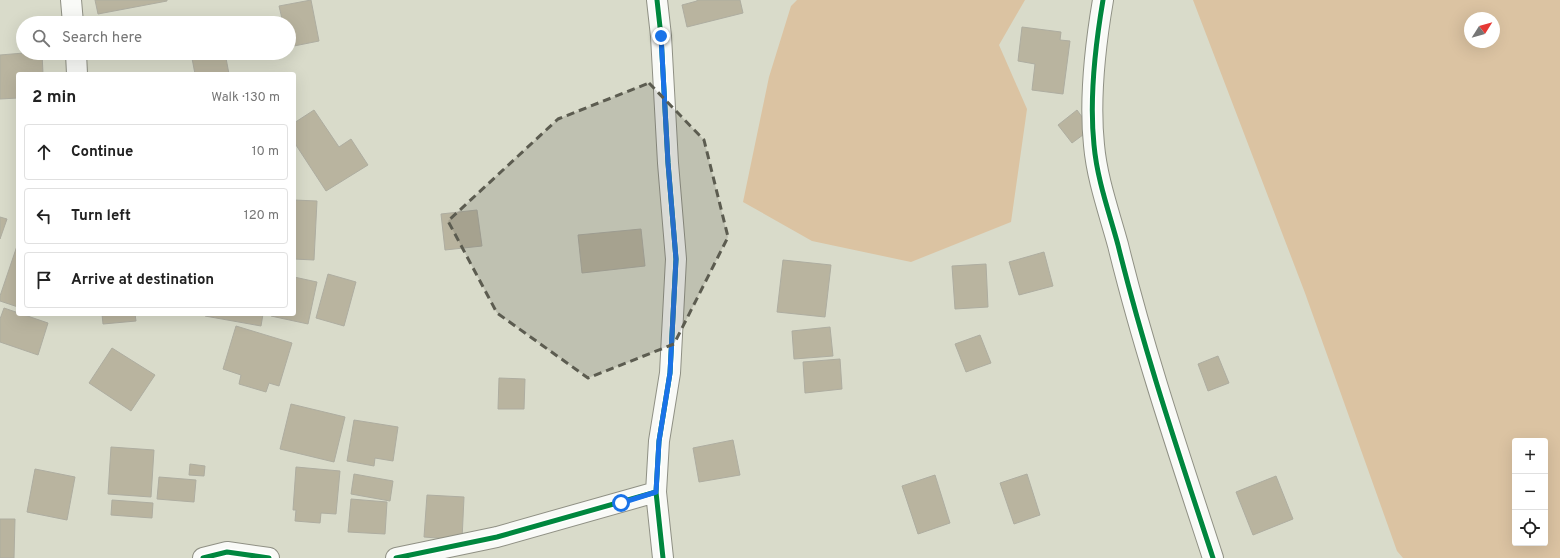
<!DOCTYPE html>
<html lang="en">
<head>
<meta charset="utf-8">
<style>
  body { margin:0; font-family:Overpass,sans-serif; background:#f2f2f2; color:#222 }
  .controls { position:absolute; right:12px; bottom:12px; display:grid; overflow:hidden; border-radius:4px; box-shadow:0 4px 16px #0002 }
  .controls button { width:36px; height:36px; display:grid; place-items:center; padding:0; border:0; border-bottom:1px solid #e0e0e0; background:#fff; color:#222; font:20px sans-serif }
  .compass { position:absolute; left:1464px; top:12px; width:36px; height:36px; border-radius:50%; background:#fff; box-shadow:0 4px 16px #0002; rotate:53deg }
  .stop { position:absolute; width:12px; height:12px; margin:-9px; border:3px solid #1a73e8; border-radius:50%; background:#fff }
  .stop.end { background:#1a73e8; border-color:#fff; box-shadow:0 1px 4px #0008 }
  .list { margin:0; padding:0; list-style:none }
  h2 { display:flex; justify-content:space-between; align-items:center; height:52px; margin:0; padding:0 16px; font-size:17px }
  h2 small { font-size:13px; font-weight:400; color:#767676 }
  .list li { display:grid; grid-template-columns:26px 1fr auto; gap:12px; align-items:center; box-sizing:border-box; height:56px; margin:0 8px 8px; padding:0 8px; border:1px solid #e0e0e0; border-radius:4px }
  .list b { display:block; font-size:15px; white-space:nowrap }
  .list em { font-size:13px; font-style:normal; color:#767676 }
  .icon { flex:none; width:22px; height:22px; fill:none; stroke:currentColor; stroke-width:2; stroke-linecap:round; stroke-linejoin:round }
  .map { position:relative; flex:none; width:1560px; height:558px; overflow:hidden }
  .search { position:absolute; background:#fff; box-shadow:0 4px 16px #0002; left:16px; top:16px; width:280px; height:44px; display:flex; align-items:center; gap:10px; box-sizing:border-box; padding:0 14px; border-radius:22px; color:#767676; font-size:15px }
  .panel { position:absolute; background:#fff; box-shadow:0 4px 16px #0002; left:16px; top:72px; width:280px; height:244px; border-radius:4px }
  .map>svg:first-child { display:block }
  .green { fill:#dbc3a2; fill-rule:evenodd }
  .building { fill:#b9b49f; stroke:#aeada0 }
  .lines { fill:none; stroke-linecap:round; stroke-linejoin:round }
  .street-casing { stroke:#8f9084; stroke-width:22 }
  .street { stroke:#f9faf7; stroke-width:20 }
  .cycleway-casing { stroke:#fff; stroke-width:8 }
  .cycleway { stroke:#00873e; stroke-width:5 }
  .route { stroke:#1a73e8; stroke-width:5 }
  .marked { fill:#5c5c50; fill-opacity:0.2; stroke:#5c5c50; stroke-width:3; stroke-dasharray:8 5; stroke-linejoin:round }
</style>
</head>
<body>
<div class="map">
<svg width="1560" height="558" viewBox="0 0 1560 558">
  <rect width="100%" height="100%" fill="#d9dbca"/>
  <path class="green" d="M797 0H1025L999 45 1027 109 1011 222 911 262 812 241 743 202 769 77 791 6Z
    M1193 0H1560V558H1403L1397 551 1305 293ZM1470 18H1494V42H1470ZM1515 441H1545V543H1515Z"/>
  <path class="building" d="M95 0H167V1L98 14Z
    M311 0 319 41 289 47V23H283L279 6Z
    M697 0H740L743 13 687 27 682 5 697 1Z
    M1022 27 1061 32 1060 40 1070 41 1063 94 1032 90 1035 64 1018 61Z
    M24 53H42L43 74H18V98L0 99V55Z
    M191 53H225L229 74H195Z
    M314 110 339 147 351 139 368 165 326 191 294 142V123Z
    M1077 110 1091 129 1072 143 1058 125Z
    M294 200 317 201 314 260 294 259Z
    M477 210 482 246 445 250 441 214Z
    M0 217 7 219 0 239Z
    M641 229 645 266 582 273 578 235Z
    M18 243V307L0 301V296Z
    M1044 252 1053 286 1019 295 1009 262Z
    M783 260 831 265 825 317 777 312Z
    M986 264 988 307 955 309 952 266Z
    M328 274 356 282 344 326 316 318Z
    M294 277 317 282 308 324 271 316 272 314H294Z
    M4 308 48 323 38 355 0 342V319Z
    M102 314H135L136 321 103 324Z
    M205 314H263L261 326 205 316Z
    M236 326 292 343 279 386 269 383 266 392 239 384 241 375 223 369Z
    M830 327 833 356 794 359 792 331Z
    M980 335 991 363 966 372 955 344Z
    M112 348 155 375 131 411 89 383Z
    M1218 356 1229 383 1208 391 1198 364Z
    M840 359 842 389 805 393 803 362Z
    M499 378 525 379 524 409H498Z
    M291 404 345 417 334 462 280 449Z
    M354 420 398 427 393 461 375 458 374 466 347 461Z
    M733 440 740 475 699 482 693 448Z
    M111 447 154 450 151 497 108 494Z
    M190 464 205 466 204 476 189 475Z
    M296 467 340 471 336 514 321 513 320 523 295 521 296 510H293Z
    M35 469 75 477 67 520 27 512Z
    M354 474 393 481 390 501 351 494Z
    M1027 474 1040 515 1014 524 1000 483Z
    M935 475 950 523 918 534 902 486Z
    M1276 476 1293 519 1253 535 1236 492Z
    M159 477 196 480 194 502 157 499Z
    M427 495 464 497 462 540 424 537Z
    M351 499 387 502 385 534 348 532Z
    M112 500 153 503 152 518 111 515Z
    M0 519H15L14 558H0Z"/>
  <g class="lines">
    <defs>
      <path id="street" d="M71 0 73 23
        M657 0 661 36 668 163 676 259 670 373 659 441 656 492 663 558
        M1103 0C1095 47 1089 97 1094 145 1097 179 1109 212 1118 245 1144 351 1179 454 1213 558
        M76 53 77 74
        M203 558 227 552 269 558
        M396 558 497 537 656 492"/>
    </defs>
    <use href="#street" class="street-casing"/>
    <use href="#street" class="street"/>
    <defs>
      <path id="cycleway" d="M657 0 661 36 668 163 676 259 670 373 659 441 656 492 663 558
        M1103 0C1095 47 1089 97 1094 145 1097 179 1109 212 1118 245 1144 351 1179 454 1213 558
        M203 558 227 552 269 558
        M396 558 497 537 656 492"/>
    </defs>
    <use href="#cycleway" class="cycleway-casing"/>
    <use href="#cycleway" class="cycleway"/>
  </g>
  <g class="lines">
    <path class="route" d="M621 503 656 492 659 441 670 373 676 259 668 163 661 36"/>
  </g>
  <path class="marked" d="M649 83 704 140 728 237 674 344 588 378 497 313 448 221 558 119Z"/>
</svg>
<div class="controls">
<button>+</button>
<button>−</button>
<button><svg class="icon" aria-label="locate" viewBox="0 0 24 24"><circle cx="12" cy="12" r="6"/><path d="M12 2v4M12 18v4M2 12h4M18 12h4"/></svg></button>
</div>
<svg class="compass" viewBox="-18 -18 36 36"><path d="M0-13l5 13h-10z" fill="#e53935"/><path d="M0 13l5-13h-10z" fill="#767676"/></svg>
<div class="stop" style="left:621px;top:503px"></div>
<div class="stop end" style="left:661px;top:36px"></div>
<div class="search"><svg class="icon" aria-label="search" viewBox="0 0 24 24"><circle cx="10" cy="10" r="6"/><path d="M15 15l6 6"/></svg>Search here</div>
<section class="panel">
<h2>2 min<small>Walk · 130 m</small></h2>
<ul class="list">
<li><svg class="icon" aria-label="ahead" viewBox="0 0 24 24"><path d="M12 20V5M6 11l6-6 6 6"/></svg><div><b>Continue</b></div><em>10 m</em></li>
<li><svg class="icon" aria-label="left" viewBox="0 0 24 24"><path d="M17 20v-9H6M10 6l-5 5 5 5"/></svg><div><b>Turn left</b></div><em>120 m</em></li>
<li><svg class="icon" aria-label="arrive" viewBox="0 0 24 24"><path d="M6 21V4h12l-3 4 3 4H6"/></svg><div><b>Arrive at destination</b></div></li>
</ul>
</section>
</div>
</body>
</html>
